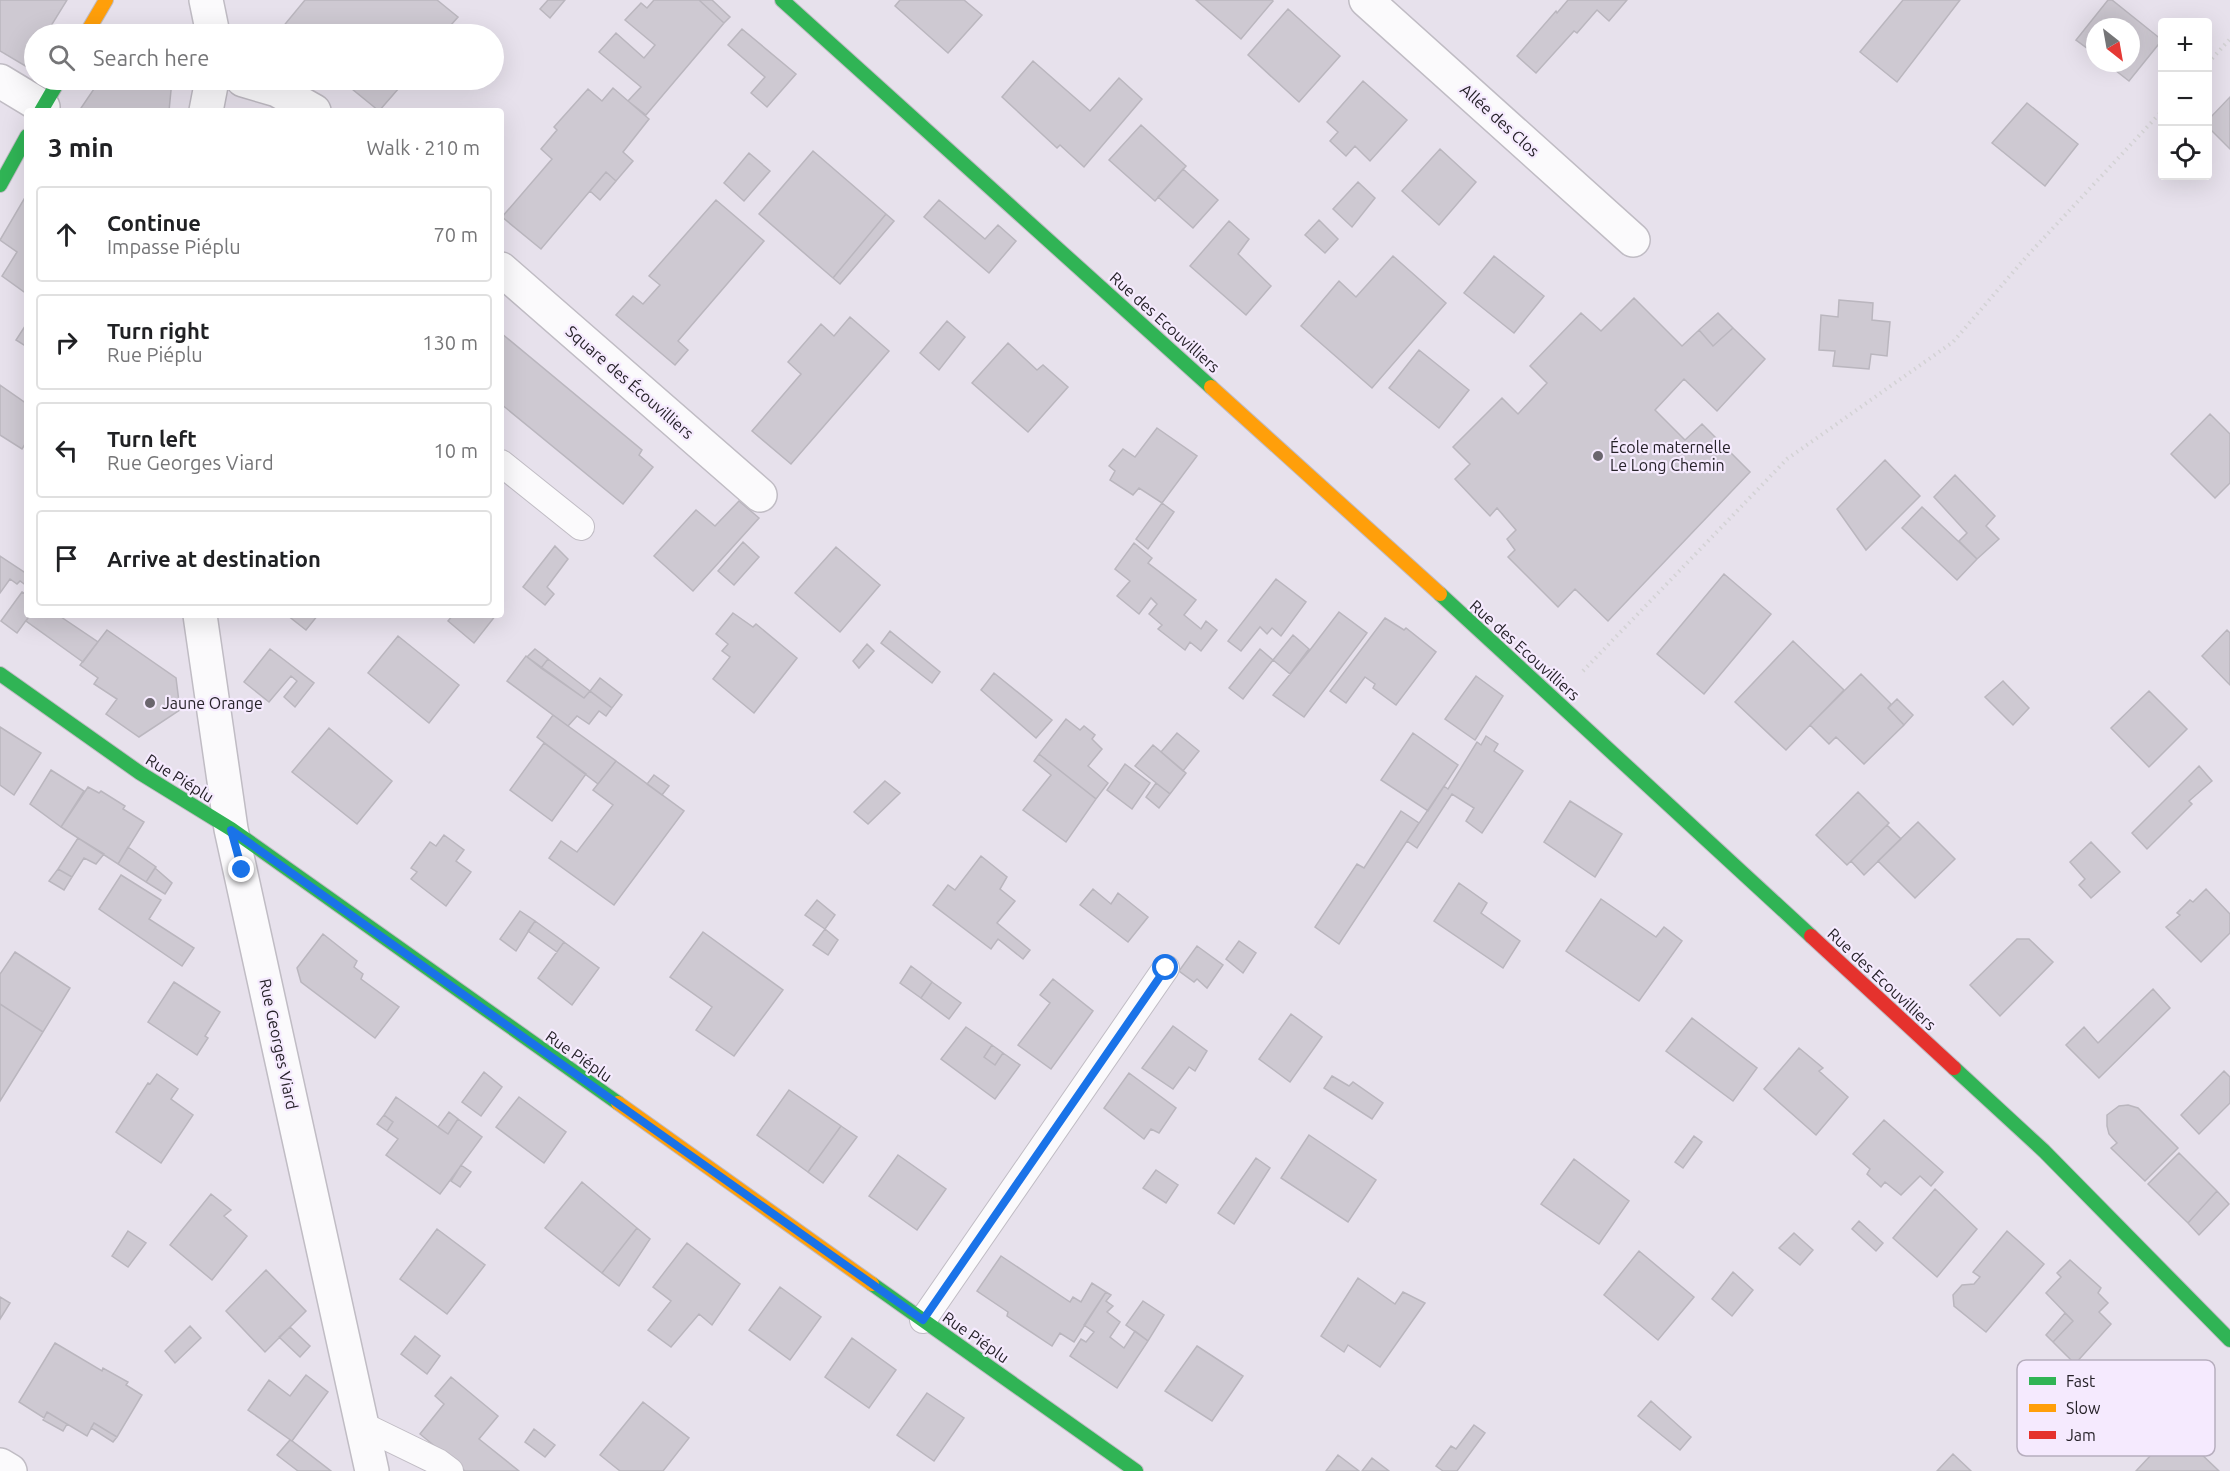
<!DOCTYPE html>
<html lang="en">
<head>
<meta charset="utf-8">
<style>
  body { margin:0; font-family:Ubuntu,sans-serif; background:#f2f2f2; color:#202124 }
  .controls { position:absolute; right:18px; top:18px; display:grid; overflow:hidden; border-radius:6px; box-shadow:0 6px 24px #0002 }
  .controls button { width:54px; height:54px; display:grid; place-items:center; padding:0; border:0; border-bottom:2px solid #e0e0e0; background:#fff; color:#202124; font:30px sans-serif }
  .compass { position:absolute; left:2086px; top:18px; width:54px; height:54px; border-radius:50%; background:#fff; box-shadow:0 6px 24px #0002; rotate:149deg }
  .stop { position:absolute; width:18px; height:18px; margin:-14px; border:4px solid #1a73e8; border-radius:50%; background:#fff }
  .stop.end { background:#1a73e8; border-color:#fff; box-shadow:0 2px 6px #0008 }
  .list { margin:0; padding:0; list-style:none }
  h2 { display:flex; justify-content:space-between; align-items:center; height:78px; margin:0; padding:0 24px; font-size:26px }
  h2 small { font-size:20px; font-weight:400; color:#757577 }
  .list li { display:grid; grid-template-columns:39px 1fr auto; gap:18px; align-items:center; box-sizing:border-box; height:96px; margin:0 12px 12px; padding:0 12px; border:2px solid #e0e0e0; border-radius:6px }
  .list b { display:block; font-size:22px; white-space:nowrap }
  .list p { margin:0; font-size:20px; white-space:nowrap; color:#757577 }
  .list em { font-size:20px; font-style:normal; color:#757577 }
  .icon { flex:none; width:33px; height:33px; fill:none; stroke:currentColor; stroke-width:2; stroke-linecap:round; stroke-linejoin:round }
  .map { position:relative; flex:none; width:2230px; height:1471px; overflow:hidden }
  .search { position:absolute; background:#fff; box-shadow:0 6px 24px #0002; left:24px; top:24px; width:480px; height:66px; display:flex; align-items:center; gap:15px; box-sizing:border-box; padding:0 21px; border-radius:33px; color:#757577; font-size:22px }
  .panel { position:absolute; background:#fff; box-shadow:0 6px 24px #0002; left:24px; top:108px; width:480px; height:510px; border-radius:6px }
  .map>svg:first-child { display:block }
  .building { fill:#cec9d2; stroke:#bab6be; stroke-width:1.5 }
  .lines { fill:none; stroke-linecap:round; stroke-linejoin:round }
  .lane-casing { stroke:#c0bcc4; stroke-width:28 }
  .street-casing { stroke:#c0bcc4; stroke-width:36 }
  .fast-casing { stroke:#c0bcc4; stroke-width:16 }
  .slow-casing { stroke:#c0bcc4; stroke-width:16 }
  .jam-casing { stroke:#c0bcc4; stroke-width:16 }
  .path { stroke:#d3d2d4; stroke-width:4; stroke-dasharray:1.5 4.5; stroke-linecap:butt }
  .lane { stroke:#fbfafc; stroke-width:26 }
  .street { stroke:#fbfafc; stroke-width:33 }
  .fast { stroke:#30b455; stroke-width:14 }
  .slow { stroke:#ff9f0a; stroke-width:14 }
  .jam { stroke:#e5322d; stroke-width:14 }
  .route { stroke:#1a73e8; stroke-width:8 }
  .poi-dot { fill:#6a656d; stroke:#f5eafe; stroke-width:2 }
  .labels { text-anchor:middle; stroke-width:4.5; stroke-linejoin:round; paint-order:stroke }
  .street-label { font-size:16px; fill:#262229; stroke:#f5eafe }
  .poi-label { font-size:16px; fill:#262229; stroke:#f5eafe; text-anchor:start }
  .key { fill:#f5eafe; stroke:#b7aebe; stroke-width:1.5 }
  .key-label { font-size:16px; fill:#262229 }
</style>
</head>
<body>
<div class="map">
<svg width="2230" height="1471" viewBox="0 0 2230 1471">
  <rect width="100%" height="100%" fill="#e7e1ec"/>
  <path class="building" d="M0 0H67L46 34H34V54L27 67 0 51Z
    M305 0H437L458 17 443 34H288L281 29Z
    M548 0H565L550 18 540 9Z
    M654 0H699L724 23 646 115 628 101 641 87 599 52 616 33 644 58 655 45 625 20 641 3 647 8Z
    M699 0H712L730 17 724 23Z
    M900 0H964L982 15 948 53 895 6Z
    M1196 0H1272L1273 1 1241 39Z
    M1568 0H1627L1609 21 1597 10 1577 33 1574 31 1536 73 1517 56 1556 11 1557 13Z
    M1903 0H1960L1897 82 1860 52Z
    M2108 0H2112L2162 40 2129 81 2106 63H2131V27H2095V54L2076 40Z
    M1288 9 1340 56 1299 102 1248 55Z
    M742 29 796 74 767 107 751 93 765 77 728 45Z
    M1033 61 1090 111 1119 78 1142 99 1084 167 1060 145 1057 148 1002 97Z
    M100 80H172L169 111H79Z
    M341 80H406L379 111Z
    M1363 81 1407 120 1370 161 1355 146 1346 156 1330 141 1338 132 1327 122Z
    M613 88 649 119 623 152 633 161 616 181 606 172 541 249 502 217 552 159 541 149 557 130 554 127 588 89 602 101Z
    M2230 97V149L2208 127V120Z
    M2027 103 2078 144 2045 186 1992 143Z
    M1141 125 1186 166 1155 201 1109 160Z
    M1440 149 1476 182 1439 225 1402 191Z
    M813 151 886 214 833 278 759 214Z
    M749 153 770 171 744 201 724 183Z
    M1183 169 1218 200 1193 228 1158 197Z
    M606 172 616 181 600 200 590 191Z
    M1358 182 1375 198 1352 227 1333 209Z
    M27 194V294L2 276 17 252 0 240Z
    M716 200 764 241 678 341 688 350 675 365 616 315 633 296 643 304 660 285 649 276Z
    M939 200 985 239 998 225 1016 241 989 273 924 217Z
    M886 214 894 221 840 284 833 278Z
    M1319 220 1338 239 1325 253 1305 235Z
    M1229 221 1249 239 1238 254 1271 286 1246 315 1190 266Z
    M1393 256 1446 303 1372 388 1301 326 1339 281 1356 297Z
    M1494 256 1544 296 1514 333 1464 293Z
    M1634 298 1682 346 1699 330 1713 346 1733 328 1765 359 1717 411 1684 379 1655 410 1685 440 1702 424 1750 472 1608 621 1575 589 1558 607 1508 557 1515 550 1507 539 1516 530 1497 508 1490 516 1455 479 1470 464 1453 447 1502 398 1518 414 1547 383 1530 366 1581 313 1601 331Z
    M1839 300 1873 303 1872 320 1890 322 1887 356 1871 354 1869 369 1833 366 1835 351 1819 350 1821 315 1838 317Z
    M1718 313 1733 328 1713 346 1699 330Z
    M850 317 889 351 791 464 752 431 801 374 788 362 821 324 834 336Z
    M947 321 965 337 939 370 920 353Z
    M27 323V347L16 340Z
    M501 333 642 450 639 455 653 467 623 504 501 404Z
    M1008 343 1037 370 1043 365 1068 387 1028 432 972 383Z
    M1419 350 1469 390 1439 428 1389 388Z
    M0 385 27 404V441L22 449 0 435Z
    M2210 414 2230 434V483L2215 498 2171 454Z
    M1157 428 1197 456 1162 503 1139 488 1133 495 1110 480 1115 471 1109 466 1123 449 1135 457Z
    M1885 460 1920 496 1866 550 1837 509Z
    M1955 475 1995 516 1986 526 1999 539 1977 559 1959 541 1967 533 1934 497Z
    M739 501 759 518 693 591 654 556 696 510 715 526Z
    M1162 503 1174 512 1148 549 1136 539Z
    M1922 507 1977 559 1957 580 1902 528Z
    M743 542 759 557 734 585 718 571Z
    M1134 543 1152 558 1148 563 1196 600 1184 615 1201 629 1206 621 1217 630 1201 651 1190 642 1185 650 1158 629 1162 625 1149 614 1157 604 1151 598 1139 614 1117 596 1130 581 1115 569Z
    M555 546 568 559 547 587 554 594 545 605 523 587Z
    M836 547 880 585 840 632 795 593Z
    M0 556 27 574V586L20 581 17 584 10 579 0 593Z
    M1724 574 1771 614 1704 694 1657 654Z
    M1276 579 1306 602 1281 636 1272 628 1267 634 1260 627 1241 651 1228 641Z
    M22 592 27 595V615H30L17 633 1 621Z
    M1339 612 1367 633 1304 717 1273 695 1310 650Z
    M733 613 753 627 756 624 797 658 754 713 713 679 730 657 722 651 728 644 716 634Z
    M30 615H58L98 642 83 662 26 621Z
    M287 615H318L306 630Z
    M453 615H496L474 643 448 621Z
    M1385 618 1404 630 1406 628 1436 652 1396 705 1373 688 1375 684 1365 677 1346 703 1330 691Z
    M107 630 176 678 180 710 139 737 106 714 117 699 94 684 98 678 80 665Z
    M2227 630 2230 633V685L2202 656Z
    M890 631 940 672 932 683 881 643Z
    M1293 635 1309 649 1290 674 1273 660Z
    M398 636 459 685 429 723 368 673Z
    M1793 641 1844 690 1786 750 1735 702Z
    M867 644 874 651 859 668 853 661Z
    M270 649 314 683 295 707 284 697 297 681 291 676 269 702 244 682Z
    M535 649 548 659 541 668 527 657Z
    M1260 649 1273 660 1243 699 1229 688Z
    M526 656 584 698 590 691 612 708 606 716 599 711 589 724 577 716 568 726 507 681Z
    M548 659 590 691 584 698 541 668Z
    M994 673 1052 720 1036 738 981 690Z
    M1861 674 1891 704 1888 708 1904 725 1864 764 1836 737 1829 744 1810 725Z
    M1476 676 1503 696 1475 740 1445 719Z
    M600 678 622 695 612 708 590 691Z
    M2003 681 2029 708 2013 725 1985 697Z
    M2149 691 2187 729 2149 767 2111 728Z
    M1897 699 1913 715 1904 725 1888 708Z
    M553 715 616 761 598 784 537 737Z
    M1066 719 1080 730 1084 726 1095 735 1092 739 1102 749 1088 766 1108 783 1096 799 1039 754Z
    M0 727 41 753 14 795 0 785Z
    M329 728 392 781 357 824 292 772Z
    M1177 733 1199 751 1183 771 1161 752Z
    M1413 733 1458 765 1428 811 1381 780Z
    M1486 736 1498 744 1494 751 1523 771 1482 833 1466 821 1474 808 1452 794 1417 848 1407 841 1444 786 1448 789 1477 742 1481 745Z
    M544 743 586 774 552 821 510 790Z
    M1153 745 1186 773 1170 794 1135 766Z
    M1039 754 1096 799 1066 842 1023 810 1051 775 1034 761Z
    M616 761 684 811 614 905 549 858 561 841 577 852 613 805 593 790Z
    M1125 764 1150 783 1132 809 1107 790Z
    M2199 766 2212 781 2189 801 2192 804 2147 849 2132 833Z
    M51 770 84 791 61 827 30 804Z
    M654 775 669 786 662 795 647 784Z
    M885 781 900 793 868 824 854 812Z
    M1156 783 1170 794 1159 808 1146 797Z
    M88 787 99 793 101 791 125 806 123 809 144 822 118 864 61 827Z
    M1858 792 1889 823 1847 865 1816 835Z
    M1570 801 1622 834 1595 877 1544 842Z
    M1401 811 1419 823 1339 944 1315 927 1357 864 1364 868Z
    M1918 822 1955 859 1915 898 1878 861Z
    M1887 825 1901 839 1864 875 1851 861Z
    M444 835 464 850 456 861 471 872 446 906 411 879 417 872 411 868 430 842 436 846Z
    M78 838 104 854 96 864 84 858 72 877 58 869Z
    M2091 842 2120 872 2091 898 2079 885 2085 879 2070 862Z
    M128 847 156 867 146 882 118 864Z
    M981 856 1007 877 1000 889 1015 901 997 923 1030 950 1023 959 998 939 991 949 933 905 948 885 955 890Z
    M155 868 172 883 165 894 146 882Z
    M58 869 72 877 64 890 49 881Z
    M121 875 161 900 149 919 194 948 182 966 99 909Z
    M1459 883 1487 903 1481 913 1520 941 1503 968 1434 921Z
    M1093 889 1111 904 1118 893 1148 917 1128 942 1080 905Z
    M2206 889 2230 914V933L2201 962 2166 927 2180 915 2177 913 2190 900 2193 902Z
    M1601 899 1656 937 1664 927 1682 941 1639 1001 1566 951Z
    M817 900 835 915 825 929 805 915Z
    M520 911 535 921 516 951 500 939Z
    M535 921 564 942 557 952 528 931Z
    M825 929 838 940 828 955 813 945Z
    M703 932 783 990 734 1056 696 1030 712 1007 670 977Z
    M323 934 357 961 354 967 363 974 361 979 399 1007 375 1038 301 982 297 968Z
    M2017 939H2029L2053 962 2000 1016 1970 985Z
    M1239 941 1256 953 1243 973 1226 959Z
    M564 942 599 968 572 1005 538 978Z
    M1197 946 1223 965 1207 988 1197 979 1194 982 1179 971Z
    M15 952 70 988 43 1032 0 1004V974Z
    M911 966 932 982 921 998 900 983Z
    M1053 979 1093 1011 1051 1069 1018 1045 1050 1003 1040 995Z
    M174 982 220 1012 205 1036 208 1038 197 1055 148 1022Z
    M932 982 961 1003 949 1019 921 998Z
    M2153 989 2170 1008 2099 1078 2066 1045 2084 1027 2098 1043Z
    M0 1004 43 1032 0 1101Z
    M1291 1014 1322 1037 1290 1082 1259 1059Z
    M1692 1018 1757 1068 1733 1101 1666 1051Z
    M1173 1026 1207 1051 1195 1071 1189 1067 1173 1089 1142 1068Z
    M966 1027 992 1045 984 1057 995 1065 1003 1053 1020 1065 995 1099 941 1059Z
    M992 1045 1003 1053 995 1065 984 1057Z
    M1799 1048 1823 1068 1819 1071 1848 1097 1816 1135 1764 1089Z
    M2224 1071 2230 1077V1103L2199 1134 2181 1115Z
    M484 1072 502 1087 481 1116 462 1102Z
    M1129 1073 1176 1108 1159 1133 1151 1129 1144 1139 1104 1108Z
    M157 1074 178 1089 171 1099 193 1115 161 1163 116 1132 148 1083 150 1084Z
    M1332 1076 1349 1086 1353 1082 1383 1103 1372 1119 1324 1088Z
    M789 1090 841 1126 808 1172 757 1135Z
    M396 1097 448 1134 458 1119 482 1137 440 1194 386 1155 398 1139 387 1131 393 1122 384 1115Z
    M519 1097 566 1132 544 1163 496 1127Z
    M2128 1105 2138 1108 2178 1148 2145 1181 2111 1148 2117 1143 2109 1134 2107 1126V1115L2119 1106Z
    M449 1112 458 1119 448 1134 438 1127Z
    M384 1115 393 1122 387 1131 377 1124Z
    M1884 1120 1943 1172 1931 1186 1920 1176 1901 1195 1885 1182 1881 1187 1867 1174 1870 1169 1853 1154Z
    M841 1126 857 1137 823 1183 808 1172Z
    M1309 1135 1376 1180 1348 1222 1281 1178Z
    M1694 1136 1702 1142 1683 1168 1675 1162Z
    M2179 1153 2217 1191 2188 1223 2148 1184Z
    M898 1155 946 1189 917 1230 869 1196Z
    M1256 1158 1270 1168 1234 1224 1218 1213Z
    M1574 1159 1629 1201 1599 1244 1541 1204Z
    M461 1165 471 1172 460 1187 451 1181Z
    M1156 1170 1178 1185 1166 1203 1143 1188Z
    M582 1182 637 1228 602 1273 545 1228Z
    M1935 1189 1977 1229 1937 1277 1893 1238Z
    M2217 1191 2229 1204 2199 1235 2188 1223Z
    M211 1194 231 1210 224 1216 247 1236 212 1280 170 1245Z
    M1859 1221 1883 1243 1876 1251 1852 1229Z
    M637 1228 650 1239 619 1286 602 1273Z
    M437 1229 485 1265 447 1314 400 1279Z
    M128 1231 146 1243 128 1267 112 1256Z
    M2007 1231 2044 1264 1986 1332 1954 1306 1953 1295 1962 1285 1974 1284 1980 1277 1973 1272Z
    M1794 1233 1813 1250 1800 1265 1779 1248Z
    M687 1243 740 1284 712 1325 699 1314 671 1347 648 1330 671 1301 653 1287Z
    M1639 1251 1694 1297 1658 1340 1604 1295Z
    M1001 1256 1070 1302 1073 1297 1081 1302 1092 1283 1106 1292 1074 1342 1060 1333 1052 1346 1007 1316 1008 1312 977 1291Z
    M2070 1260 2101 1288 2098 1293 2108 1303 2099 1312 2111 1324 2075 1364 2053 1342 2073 1321 2046 1293 2061 1277 2057 1273Z
    M266 1270 306 1311 265 1352 226 1311Z
    M1733 1272 1753 1290 1732 1316 1712 1299Z
    M1358 1278 1395 1304 1403 1292 1425 1303 1380 1367 1348 1345 1344 1352 1321 1336Z
    M780 1287 821 1317 790 1360 749 1330Z
    M1106 1292 1111 1295 1106 1301 1113 1306 1107 1312 1120 1322 1110 1337 1124 1348 1135 1331 1148 1341 1117 1388 1070 1356 1081 1339 1086 1342 1094 1332 1084 1325Z
    M0 1297 10 1303 0 1319Z
    M1143 1301 1164 1315 1148 1341 1126 1325Z
    M2065 1313 2073 1321 2053 1342 2046 1335Z
    M190 1326 201 1338 175 1363 165 1351Z
    M290 1327 310 1346 300 1357 279 1337Z
    M415 1336 440 1356 427 1374 401 1354Z
    M852 1338 896 1370 869 1408 825 1377Z
    M55 1343 102 1371 103 1368 128 1382 126 1385 142 1395 117 1437 94 1423 87 1436 47 1412 44 1418 19 1402Z
    M1197 1346 1243 1376 1212 1421 1165 1391Z
    M306 1375 328 1392 292 1441 248 1410 269 1380 290 1396Z
    M451 1377 498 1416 479 1439 519 1471H465L420 1434 444 1404 435 1396Z
    M927 1393 964 1418 934 1461 897 1435Z
    M1651 1401 1691 1437 1680 1450 1638 1416Z
    M643 1402 689 1438 663 1471H620L600 1455Z
    M47 1412 67 1424 63 1431 43 1420Z
    M94 1423 117 1437 113 1442 91 1428Z
    M1474 1425 1485 1433 1457 1471H1443L1436 1466 1451 1446 1456 1449Z
    M2179 1425 2201 1446 2197 1450 2219 1471H2136Z
    M534 1429 555 1445 545 1457 525 1442Z
    M290 1440 292 1441 331 1471H298L277 1455Z
    M1953 1454 1971 1471H1937Z
    M1338 1455 1359 1471H1326Z
    M1372 1458 1389 1471H1362Z"/>
  <g class="lines">
    <defs>
      <path id="lane" d="M501 463 581 527
        M923 1320 1166 968
        M362 1425 438 1462 450 1471"/>
      <path id="street" d="M206 0 213 34
        M1366 0 1633 240
        M243 80 277 90 314 111
        M0 81 43 107
        M206 111 212 80
        M501 269 760 495
        M200 615 231 829 372 1471
        M0 1465 10 1471"/>
      <path id="fast" d="M782 0 1211 387
        M41 111 59 80
        M0 185 27 136
        M1440 594 1811 936
        M0 674 140 773 231 829 618 1103
        M1954 1068 2044 1151 2230 1340
        M872 1284 1136 1471"/>
      <path id="slow" d="M86 34 106 0
        M1211 387 1440 594
        M618 1103 872 1284"/>
      <path id="jam" d="M1811 936 1954 1068"/>
    </defs>
    <use href="#lane" class="lane-casing"/>
    <use href="#street" class="street-casing"/>
    <use href="#fast" class="fast-casing"/>
    <use href="#slow" class="slow-casing"/>
    <use href="#jam" class="jam-casing"/>
    <path class="path" d="M2208 63 2230 39
      M1583 671 1787 459 1953 342 2027 256 2162 111"/>
    <use href="#lane" class="lane"/>
    <use href="#street" class="street"/>
    <use href="#fast" class="fast"/>
    <use href="#slow" class="slow"/>
    <use href="#jam" class="jam"/>
  </g>
  <g class="lines">
    <path class="route" d="M242 870 231 830 923 1320 1166 968"/>
  </g>
  <g class="poi-dot">
    <circle cx="1598" cy="456" r="6"/>
    <circle cx="150" cy="703" r="6"/>
  </g>
  <g class="labels">
    <g class="street-label">
      <text transform="translate(1500 120) rotate(42)" y="6">Allée des Clos</text>
      <text transform="translate(1165 322) rotate(42)" y="6">Rue des Ecouvilliers</text>
      <text transform="translate(630 382) rotate(41)" y="6">Square des Écouvilliers</text>
      <text transform="translate(1525 650) rotate(42)" y="6">Rue des Ecouvilliers</text>
      <text transform="translate(180 778) rotate(32)" y="6">Rue Piéplu</text>
      <text transform="translate(1882 979) rotate(43)" y="6">Rue des Ecouvilliers</text>
      <text transform="translate(279 1044) rotate(78)" y="6">Rue Georges Viard</text>
      <text transform="translate(579 1056) rotate(35)" y="6">Rue Piéplu</text>
      <text transform="translate(976 1337) rotate(35)" y="6">Rue Piéplu</text>
    </g>
    <g class="poi-label">
      <text x="1610" y="453">École maternelle<tspan x="1610" dy="18">Le Long Chemin</tspan></text>
      <text x="162" y="709">Jaune Orange</text>
    </g>
  </g>
  <rect x="2017" y="1360" width="198" height="96" rx="9" class="key"/>
  <rect x="2029" y="1377" width="27" height="8" fill="#30b455"/>
  <rect x="2029" y="1404" width="27" height="8" fill="#ff9f0a"/>
  <rect x="2029" y="1431" width="27" height="8" fill="#e5322d"/>
  <g class="key-label">
    <text x="2066" y="1387">Fast</text>
    <text x="2066" y="1414">Slow</text>
    <text x="2066" y="1441">Jam</text>
  </g>
</svg>
<div class="controls">
<button>+</button>
<button>−</button>
<button><svg class="icon" aria-label="locate" viewBox="0 0 24 24"><circle cx="12" cy="12" r="6"/><path d="M12 2v4M12 18v4M2 12h4M18 12h4"/></svg></button>
</div>
<svg class="compass" viewBox="-18 -18 36 36"><path d="M0-13l5 13h-10z" fill="#e53935"/><path d="M0 13l5-13h-10z" fill="#757577"/></svg>
<div class="stop" style="left:1166px;top:968px"></div>
<div class="stop end" style="left:242px;top:870px"></div>
<div class="search"><svg class="icon" aria-label="search" viewBox="0 0 24 24"><circle cx="10" cy="10" r="6"/><path d="M15 15l6 6"/></svg>Search here</div>
<section class="panel">
<h2>3 min<small>Walk · 210 m</small></h2>
<ul class="list">
<li><svg class="icon" aria-label="ahead" viewBox="0 0 24 24"><path d="M12 20V5M6 11l6-6 6 6"/></svg><div><b>Continue</b><p>Impasse Piéplu</p></div><em>70 m</em></li>
<li><svg class="icon" aria-label="right" viewBox="0 0 24 24"><path d="M7 20v-9h11M14 6l5 5-5 5"/></svg><div><b>Turn right</b><p>Rue Piéplu</p></div><em>130 m</em></li>
<li><svg class="icon" aria-label="left" viewBox="0 0 24 24"><path d="M17 20v-9H6M10 6l-5 5 5 5"/></svg><div><b>Turn left</b><p>Rue Georges Viard</p></div><em>10 m</em></li>
<li><svg class="icon" aria-label="arrive" viewBox="0 0 24 24"><path d="M6 21V4h12l-3 4 3 4H6"/></svg><div><b>Arrive at destination</b></div></li>
</ul>
</section>
</div>
</body>
</html>
